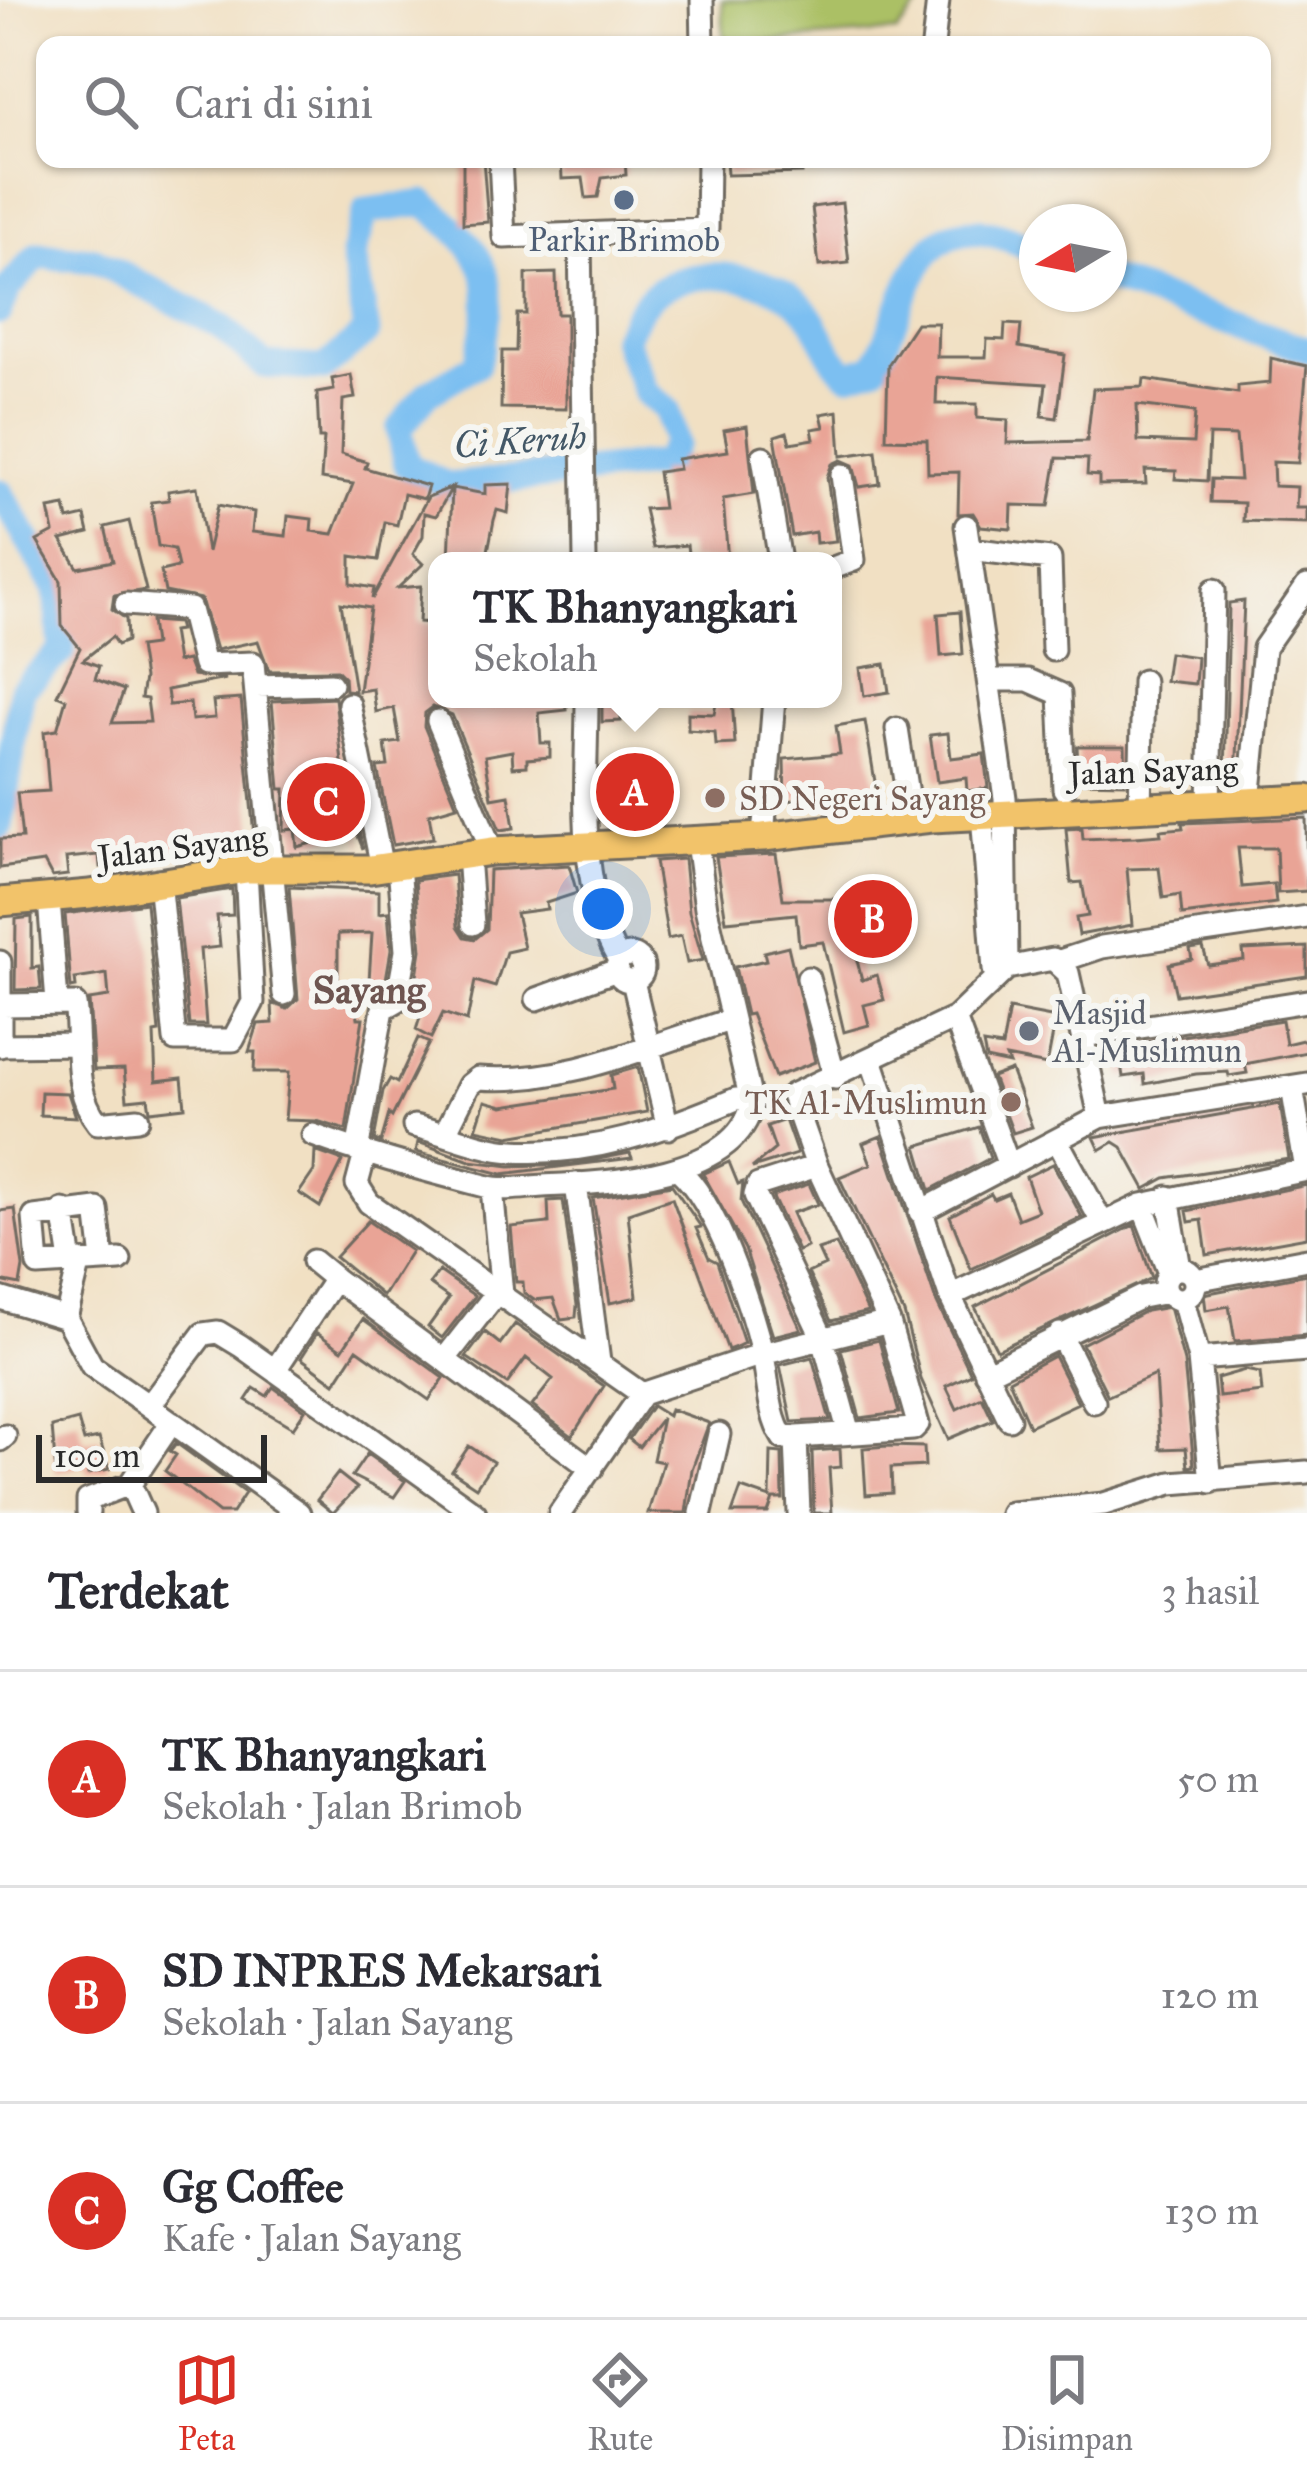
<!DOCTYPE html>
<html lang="id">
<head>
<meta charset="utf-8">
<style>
  body { margin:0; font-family:"IM FELL Great Primer",serif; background:#f7f7f7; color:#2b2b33 }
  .compass { position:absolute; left:1019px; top:204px; width:108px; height:108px; border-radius:50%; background:#fff; box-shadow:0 3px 9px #0004; rotate:260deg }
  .scale { position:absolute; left:36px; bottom:30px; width:231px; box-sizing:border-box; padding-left:12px; border:6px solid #2b2b2b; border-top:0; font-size:33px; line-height:42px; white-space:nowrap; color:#2b2b2b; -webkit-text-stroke:9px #f6f6f2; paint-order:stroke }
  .you { position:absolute; left:603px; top:909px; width:42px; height:42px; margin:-30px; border:9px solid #fff; border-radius:50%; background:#1a73e8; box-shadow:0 0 0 18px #1a73e833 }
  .badge { display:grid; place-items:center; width:78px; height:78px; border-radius:50%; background:#d93025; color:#fff; font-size:39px; font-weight:700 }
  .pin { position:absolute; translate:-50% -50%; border:6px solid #fff; box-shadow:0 3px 12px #0006 }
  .popup { position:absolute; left:428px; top:552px; width:414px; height:156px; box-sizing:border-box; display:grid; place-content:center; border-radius:24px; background:#fff; filter:drop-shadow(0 3px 9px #0005); font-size:39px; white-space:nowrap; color:#7c7c81 }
  .popup b { font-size:45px; color:#2b2b33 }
  .popup::after { content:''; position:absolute; left:50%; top:100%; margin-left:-24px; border:24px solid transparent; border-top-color:#fff }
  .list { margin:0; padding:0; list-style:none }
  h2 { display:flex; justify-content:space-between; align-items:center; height:156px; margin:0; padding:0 48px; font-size:51px }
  h2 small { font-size:39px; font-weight:400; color:#7c7c81 }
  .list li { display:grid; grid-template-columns:78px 1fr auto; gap:36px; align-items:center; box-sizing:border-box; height:216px; padding:0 48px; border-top:3px solid #e1e1e2 }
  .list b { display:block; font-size:45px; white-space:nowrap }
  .list p { margin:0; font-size:39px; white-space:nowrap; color:#7c7c81 }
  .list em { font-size:39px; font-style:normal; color:#7c7c81 }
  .icon { flex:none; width:66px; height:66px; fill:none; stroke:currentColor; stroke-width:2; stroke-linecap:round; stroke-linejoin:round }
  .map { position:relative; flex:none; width:1307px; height:1513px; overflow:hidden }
  .search { position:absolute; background:#fff; box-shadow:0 3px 9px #0004; left:36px; right:36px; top:36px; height:132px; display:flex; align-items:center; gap:30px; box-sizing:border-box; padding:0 42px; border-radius:24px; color:#7c7c81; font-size:45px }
  .sheet { height:804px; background:#fff }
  nav { display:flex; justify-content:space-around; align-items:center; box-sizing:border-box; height:168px; border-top:3px solid #e1e1e2; background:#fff; font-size:33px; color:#7c7c81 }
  nav a { display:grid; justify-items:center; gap:6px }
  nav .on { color:#d93025 }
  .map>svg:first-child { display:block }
  .green { fill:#abc065; stroke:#6b7648; stroke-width:3 }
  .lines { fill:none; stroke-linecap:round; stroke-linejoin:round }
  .river { stroke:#7bbff1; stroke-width:27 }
  .building { fill:#e9a496; fill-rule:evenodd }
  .minor-casing { stroke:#706a60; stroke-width:27 }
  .major-casing { stroke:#706a60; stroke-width:33 }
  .minor { stroke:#fff; stroke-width:21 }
  .major { stroke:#f2c36a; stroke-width:27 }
  .service-dot { fill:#5c6f8a; stroke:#f6f6f2; stroke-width:4.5 }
  .education-dot { fill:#8d6e63; stroke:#f6f6f2; stroke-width:4.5 }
  .worship-dot { fill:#6b7280; stroke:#f6f6f2; stroke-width:4.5 }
  .labels { text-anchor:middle; stroke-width:12; stroke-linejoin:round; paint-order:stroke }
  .service-label { font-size:33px; fill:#4e5e75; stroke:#f6f6f2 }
  .street-label { font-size:33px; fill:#2b2b2b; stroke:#f6f6f2 }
  .education-label { font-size:33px; fill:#785e54; stroke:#f6f6f2; text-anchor:start }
  .worship-label { font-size:33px; fill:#5b616d; stroke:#f6f6f2; text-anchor:start }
  .water-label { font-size:36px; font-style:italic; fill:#435766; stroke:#f6f6f2 }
  .quarter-label { font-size:39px; font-weight:bold; fill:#6e5550; stroke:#f6f6f2 }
</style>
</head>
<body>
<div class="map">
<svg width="1307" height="1513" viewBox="0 0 1307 1513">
  <rect width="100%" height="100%" fill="#f6f6f2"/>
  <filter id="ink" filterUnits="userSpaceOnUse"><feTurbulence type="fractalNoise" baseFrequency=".00833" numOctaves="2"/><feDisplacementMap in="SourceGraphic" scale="24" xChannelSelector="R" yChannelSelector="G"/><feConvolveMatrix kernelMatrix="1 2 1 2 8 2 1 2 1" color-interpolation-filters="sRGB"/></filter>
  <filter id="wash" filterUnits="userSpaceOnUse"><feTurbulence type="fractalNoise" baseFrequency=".004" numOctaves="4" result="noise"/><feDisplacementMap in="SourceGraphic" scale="48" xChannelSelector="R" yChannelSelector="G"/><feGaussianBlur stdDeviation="2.7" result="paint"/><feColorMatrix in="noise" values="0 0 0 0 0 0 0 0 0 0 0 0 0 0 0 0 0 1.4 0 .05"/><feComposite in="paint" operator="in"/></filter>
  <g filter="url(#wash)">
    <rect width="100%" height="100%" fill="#f1e0c3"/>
    <path class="green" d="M722 0H921V4L897 32 724 45Z"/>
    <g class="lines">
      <path class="river" d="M1109 280 1307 350
        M0 311 8 289 38 255 95 260 221 326 264 365 324 368 367 332 353 255 366 211 425 203C494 261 498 277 477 364L428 393 399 429 407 465 448 486 664 464 675 442 667 410 646 393 624 339C632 322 640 305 655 293 693 263 778 274 808 313 824 335 826 355 848 374L875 366C915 285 917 190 1037 251
        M0 492 57 590 62 651 22 689 0 826"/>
    </g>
    <g id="blocks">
      <path class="building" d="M463 159H483L488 222 463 224Z
        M561 159H625L626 175 602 178 598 197 586 198 583 178 562 179Z
        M726 159H801L802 173 727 175Z
        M842 203 849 263 819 266 812 207Z
        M556 273 557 314H566V409L501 408 502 351H516L517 314H526V274Z
        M916 323H938L937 357H986L987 339 1004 340 1005 324 1021 325 1019 347 1065 355 1057 418 1042 416 1046 384 937 377 936 404H977V418L1008 420 1007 443 1087 441 1093 389 1143 387 1144 379 1238 393V386L1270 383 1271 358 1307 366 1298 463 1273 462 1274 486 1297 487 1296 508H1307V523L1243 521 1244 503 1210 502 1211 479 1240 480 1236 436 1209 435 1207 481 1175 479 1176 471 1145 470 1146 484 1099 485V476L1087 475 1088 459 1057 458 1049 506 1012 505 1011 529 981 526 973 513 958 514 959 472 928 473 927 440 886 439 888 365ZM1137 405 1195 412 1193 443 1138 441Z
        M351 375 355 398 343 400 341 454 367 462 365 468 428 486 424 499 404 494 397 525 385 522 378 560 351 556V584L374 588 372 599 428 497 452 487 436 516 424 513 423 536 413 554 423 564 398 588 421 586 419 622 433 623 437 660H428L437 699H566L567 710 539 713 541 743H550V757L527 759V766L513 767 512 751 485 756 492 798 509 795 514 828 500 830 452 715 433 707 425 713 424 726 457 806 429 814 433 838 393 845 377 767 388 766 385 744 400 742 394 708 376 712 373 689 359 691 370 608 341 603 355 691 345 690 344 677 337 670 269 671 258 641 216 650 201 599 165 592 161 571 178 567 174 549 158 546 151 502 169 500 168 491 197 487 207 552 218 505 254 512 252 532 286 536 288 516 312 519 311 531 333 534 353 484 321 479 324 438H319L317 393 334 390 332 379Z
        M838 411 841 456 876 451 880 484 859 487 853 465 841 460 832 464 827 477 836 541 816 543 815 532 792 536 775 436 787 432 790 443 814 439 812 429 824 427 821 414Z
        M747 426 754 494 723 499 728 561H689L687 545 653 548 644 509 663 508 658 472 679 469 677 459 728 451 724 430Z
        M511 484 508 513 497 510 494 520 486 561H449L452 488 485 494V485Z
        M65 506 68 520 85 516 89 533 61 540 78 568 113 561 105 527 129 521 146 590 114 595 112 609 126 619 127 641 117 645 112 637 83 660 99 666 95 679 124 690 112 723 150 722 147 699 141 698 144 678 139 647 154 645 151 621 178 623 180 630 172 631 177 662 187 660 193 675 226 679 167 690 169 705 190 703 192 720 215 718 213 701 241 699 254 835 237 837 238 845 192 859 191 853 165 857 164 850 126 855 127 863 100 867 99 855 66 858 68 875 52 877 44 862 0 868V839L22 838 17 793 49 791 44 732 57 730 66 699 57 695 80 648 62 626 61 581 37 541 54 532 49 509Z
        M1244 601 1236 779H1225L1229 603Z
        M960 612 963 654 941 656 938 614Z
        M1169 653 1197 657 1195 684 1165 681Z
        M885 664 889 692 864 696 860 668Z
        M335 698 346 799 352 797 363 849 356 831 297 847 295 829 284 830 285 789H280L272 701Z
        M602 699H646V711L621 712V721L602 722Z
        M717 699H732L735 744 716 745 715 732 688 730V713L714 714Z
        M865 721 878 800 844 805 843 795 785 801 784 759 840 754 836 726Z
        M948 733 951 758 984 754 988 788 967 791 966 778 937 782 930 735Z
        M1077 746H1125L1126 783 1079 782Z
        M1306 818 1307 891 1278 893 1276 848H1238L1242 887 1274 884 1276 903 1182 915 1180 895 1163 898 1159 868 1127 869 1132 925 1079 935 1076 918 1088 916 1082 882 1071 883 1066 829 1082 828 1083 839 1135 837 1161 835 1160 830 1183 828 1182 823Z
        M776 854 783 899H841L862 980 877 975 884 1000 864 1005 869 1025 844 1032 823 942 799 945 796 914 726 921 716 857Z
        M684 859 689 912 703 960 687 963 681 936 668 939 655 861Z
        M569 865 577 893 546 903 547 909 516 913 524 948 506 952 495 987 475 981 467 1021 443 1013 431 1038 416 1030 428 992 415 988 421 950 415 880 454 875 458 926 465 937 475 939 487 929 489 870Z
        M289 887 379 891V913L388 912 391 950 385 985 369 981 372 933 338 934V998L355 996 358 1018H363L346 1130 317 1121 285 1120 289 1072H254L255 1052H249L258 1024 273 1023 272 1003 287 1009 298 999Z
        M232 889 233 915 217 916 220 947 200 949 206 1025H189L176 898Z
        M146 903 159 1032 154 1033 156 1081 182 1078 185 1107 150 1111 148 1098 127 1100 124 1069 94 1070 89 1000 109 997 107 974 75 979 76 987 71 988 65 914Z
        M32 917V968L39 967 41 989 15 990 16 919Z
        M788 946 815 1062 775 1077 751 1014 746 1015 735 967 766 960 764 952Z
        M1203 947 1208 965 1244 960 1243 950 1307 947V976L1176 995 1169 964 1192 959 1190 949Z
        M1009 1009 1056 1018 1047 1065 1006 1057 1009 1064 986 1059 983 1044 1002 1047Z
        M1282 1020 1286 1044 1307 1039V1052L1245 1064 1247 1073 1229 1076 1228 1072 1196 1074 1145 1084 1144 1074 1123 1077 1119 1051 1139 1048 1138 1043Z
        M418 1038 429 1043 392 1117 389 1114 381 1142 374 1140 383 1091 390 1079 397 1083Z
        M638 1067 647 1112 509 1136 476 1129 485 1101 503 1106 613 1089 611 1075Z
        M1011 1070 1032 1127 1013 1133 992 1077Z
        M41 1092 68 1093 76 1117 40 1115Z
        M1280 1104 1289 1159 1165 1178 1145 1189 1122 1147 1114 1142 1100 1150 1094 1137Z
        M785 1120 797 1154 752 1168 775 1149 767 1126Z
        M979 1127 990 1158 930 1190 917 1146Z
        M881 1136 936 1301 971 1374 946 1386 957 1409 982 1397 993 1420 948 1439 921 1379 904 1313 839 1177 871 1164 863 1143Z
        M418 1142 470 1161 510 1166 572 1164 630 1153 632 1158 502 1174 416 1152Z
        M315 1151 343 1161 320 1207 299 1193 314 1171Z
        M729 1162 738 1184 743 1182 741 1201 801 1329 773 1336 745 1249 703 1174Z
        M1053 1164 1082 1217 971 1269 950 1216 991 1194 994 1199 1008 1193 1018 1219 1038 1211 1026 1177Z
        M809 1184 818 1204 792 1213 807 1247 798 1251 772 1196Z
        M672 1185 701 1227 696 1228 709 1258 717 1262 744 1343 736 1347 728 1350 672 1198 628 1213 637 1297 610 1303 593 1198Z
        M1307 1185V1237L1207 1255 1202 1220 1189 1222 1187 1211Z
        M563 1200 577 1305 576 1317 561 1319 553 1298 534 1300 524 1293 523 1282H516L511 1227 549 1223 548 1201Z
        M15 1209 23 1267 20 1285 0 1281V1211Z
        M368 1221 411 1251 383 1296 335 1257Z
        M1134 1225 1152 1278 997 1350 975 1307Z
        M836 1244 868 1312 831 1321 808 1273 825 1265 818 1250Z
        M439 1271 475 1296 442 1338 428 1327 449 1298 429 1284Z
        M1307 1274V1335L1235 1341 1229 1306 1206 1310 1204 1294Z
        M1169 1307 1184 1362 1194 1466 1188 1467 1186 1448 1160 1449 1155 1375 1108 1396 1082 1344 1146 1311Z
        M363 1319 444 1378 429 1400 357 1349 335 1383 301 1358 317 1333 342 1350Z
        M515 1324 604 1386 572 1436 532 1406 553 1379 526 1358 507 1384 466 1357 485 1332 500 1344Z
        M879 1340 899 1413 860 1418 841 1349Z
        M1054 1356 1078 1403 1029 1426 1009 1380Z
        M812 1357 830 1420 792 1422 780 1365Z
        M1245 1370 1260 1373 1262 1392 1219 1397 1217 1378Z
        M273 1387 305 1410 293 1428 246 1400 254 1388 267 1396Z
        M652 1406 668 1416 670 1409 709 1423 692 1469 686 1513H648L663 1462 653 1460 662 1418 639 1447 629 1439Z
        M78 1420 84 1441 99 1438 109 1469 88 1474 86 1465 56 1473 52 1427Z
        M176 1443 245 1493 232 1513H219L165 1471 176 1455 170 1451Z
        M469 1446 493 1462 476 1487 452 1471Z
        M887 1446 924 1447 925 1466 891 1468 892 1493 866 1495 863 1448Z
        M840 1449 841 1467 829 1468 832 1513H814L812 1451Z
        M771 1452 782 1453 783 1499H773L768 1513H732L741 1488 770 1498Z
        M367 1454 405 1481 394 1497 352 1476Z
        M338 1473 357 1488 333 1513 317 1500Z"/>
    </g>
  </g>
  <g filter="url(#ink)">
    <use href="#blocks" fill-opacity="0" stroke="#706a60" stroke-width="3"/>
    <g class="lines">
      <defs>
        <path id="minor" d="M702 0 703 45
          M933 45 938 0
          M500 159 504 237 707 229 708 159
          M580 237 585 561
          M763 457 780 561
          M966 526 1005 798 1007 968
          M970 549 1050 559 1053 650
          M833 568 854 560 842 475
          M126 604 190 609 204 665 253 663 284 994
          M988 680H1028L1060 694 1064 789
          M256 686 331 684
          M587 699C587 784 575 884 619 960
          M349 704 382 868
          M438 721 492 851
          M897 729 911 820
          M1249 802 1264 648 1307 586
          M1209 804 1214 590
          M1140 808 1143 681
          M982 814 994 970
          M763 837 774 699
          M468 855 473 924
          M159 880 175 1040H233L253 1002 246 869
          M49 900 57 1002
          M617 968a13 13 0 1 1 26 0a13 13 0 1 1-26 0Z
          M1060 961 1102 947 1307 917
          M0 962V1046
          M808 978 835 1078
          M633 981 668 1128
          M537 999 617 970
          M2 1005 75 1004C81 1043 71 1090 98 1123L138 1119
          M955 1018 1009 1166
          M1084 1036 1307 1001
          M0 1045 78 1044
          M872 1062 950 1296 1009 1419
          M1292 1087 1306 1170
          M414 1126C446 1133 480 1149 512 1151 591 1156 664 1130 736 1099
          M445 1133 469 1085 478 1078C565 1085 647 1046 730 1020
          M313 1135C370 1156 430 1172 489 1187 505 1191 526 1187 543 1186 604 1183 735 1178 752 1105L706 908 697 842
          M1058 1142 1102 1222
          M357 1151 383 1009 397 1001 406 951 399 865
          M365 1154 357 1184 369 1203 642 1394 762 1354 889 1322
          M817 1166 758 1185 755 1195 823 1339 848 1430
          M678 1169C718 1204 750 1304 763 1356 769 1383 768 1414 783 1438L913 1429 918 1424 889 1322 817 1166 792 1095 955 1018 1007 968 1053 959 1068 973 1100 1117
          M576 1184 599 1362
          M492 1188 502 1294
          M1168 1197 1180 1269
          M1142 1205 1169 1273
          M63 1210 71 1262
          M920 1212 1100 1117 1307 1084
          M103 1260 97 1209 34 1217 38 1265 120 1260
          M313 1261 335 1279
          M1165 1284a15 15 0 1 1 30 0a15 15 0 1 1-30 0Z
          M1195 1280 1307 1259
          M950 1296 1142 1205 1307 1170
          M0 1298 66 1318 92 1366 149 1406
          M1183 1300 1199 1359 1307 1350
          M66 1318 80 1261
          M1060 1334 1094 1402
          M1199 1359 1211 1482
          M444 1360 498 1291
          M275 1370 335 1279 592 1469
          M986 1373 1141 1297 1167 1292
          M796 1439 799 1513
          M0 1440 5 1436
          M130 1484 143 1513
          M88 1513V1500L130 1484 172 1422
          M299 1513 149 1406 203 1334 218 1332 241 1346 475 1513
          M560 1513 642 1394
          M701 1513 719 1434
          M1011 1513 1104 1504 1171 1483 1307 1472"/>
        <path id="major" d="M0 902 90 894 246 869H370L492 851 763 837 932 818 1307 799"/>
      </defs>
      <use href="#minor" class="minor-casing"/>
      <use href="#major" class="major-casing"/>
      <use href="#minor" class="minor"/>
      <use href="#major" class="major"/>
    </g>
  </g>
  <circle class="service-dot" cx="624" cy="200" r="12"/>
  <g class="education-dot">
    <circle cx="715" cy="798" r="12"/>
    <circle cx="1011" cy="1102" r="12"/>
  </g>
  <circle class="worship-dot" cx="1029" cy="1031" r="12"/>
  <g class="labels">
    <g class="service-label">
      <text x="624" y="251">Parkir Brimob</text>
    </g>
    <g class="street-label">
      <text transform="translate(1153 770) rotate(-2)" y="12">Jalan Sayang</text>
      <text transform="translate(182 846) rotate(-7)" y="12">Jalan Sayang</text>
    </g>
    <g class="education-label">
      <text x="739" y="810">SD Negeri Sayang</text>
      <text x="987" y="1114" text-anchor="end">TK Al-Muslimun</text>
    </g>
    <g class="worship-label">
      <text x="1053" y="1024">Masjid<tspan x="1053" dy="38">Al-Muslimun</tspan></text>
    </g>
    <g class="water-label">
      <text transform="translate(520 440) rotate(-4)" y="13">Ci Keruh</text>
    </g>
    <g class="quarter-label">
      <text x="369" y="1003">Sayang</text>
    </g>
  </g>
</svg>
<svg class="compass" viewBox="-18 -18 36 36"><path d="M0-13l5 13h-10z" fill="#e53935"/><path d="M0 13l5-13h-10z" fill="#7c7c81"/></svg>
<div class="scale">100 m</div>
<div class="you"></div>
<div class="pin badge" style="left:635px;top:792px">A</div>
<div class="popup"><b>TK Bhanyangkari</b>Sekolah</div>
<div class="pin badge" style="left:873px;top:919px">B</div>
<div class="pin badge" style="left:326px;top:802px">C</div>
<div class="search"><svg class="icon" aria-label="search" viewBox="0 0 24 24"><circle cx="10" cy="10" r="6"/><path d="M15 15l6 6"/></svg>Cari di sini</div>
</div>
<section class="sheet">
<h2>Terdekat<small>3 hasil</small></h2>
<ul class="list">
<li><span class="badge">A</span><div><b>TK Bhanyangkari</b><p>Sekolah · Jalan Brimob</p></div><em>50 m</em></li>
<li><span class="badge">B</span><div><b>SD INPRES Mekarsari</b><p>Sekolah · Jalan Sayang</p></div><em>120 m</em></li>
<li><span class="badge">C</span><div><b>Gg Coffee</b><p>Kafe · Jalan Sayang</p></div><em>130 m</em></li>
</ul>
</section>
<nav>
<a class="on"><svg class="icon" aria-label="map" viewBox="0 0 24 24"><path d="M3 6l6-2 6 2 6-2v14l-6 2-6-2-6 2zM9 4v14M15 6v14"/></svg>Peta</a>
<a><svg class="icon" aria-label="directions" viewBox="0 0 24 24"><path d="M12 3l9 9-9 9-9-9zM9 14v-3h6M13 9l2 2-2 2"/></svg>Rute</a>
<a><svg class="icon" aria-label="saved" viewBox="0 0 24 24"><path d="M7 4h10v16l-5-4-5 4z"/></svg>Disimpan</a>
</nav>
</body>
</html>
